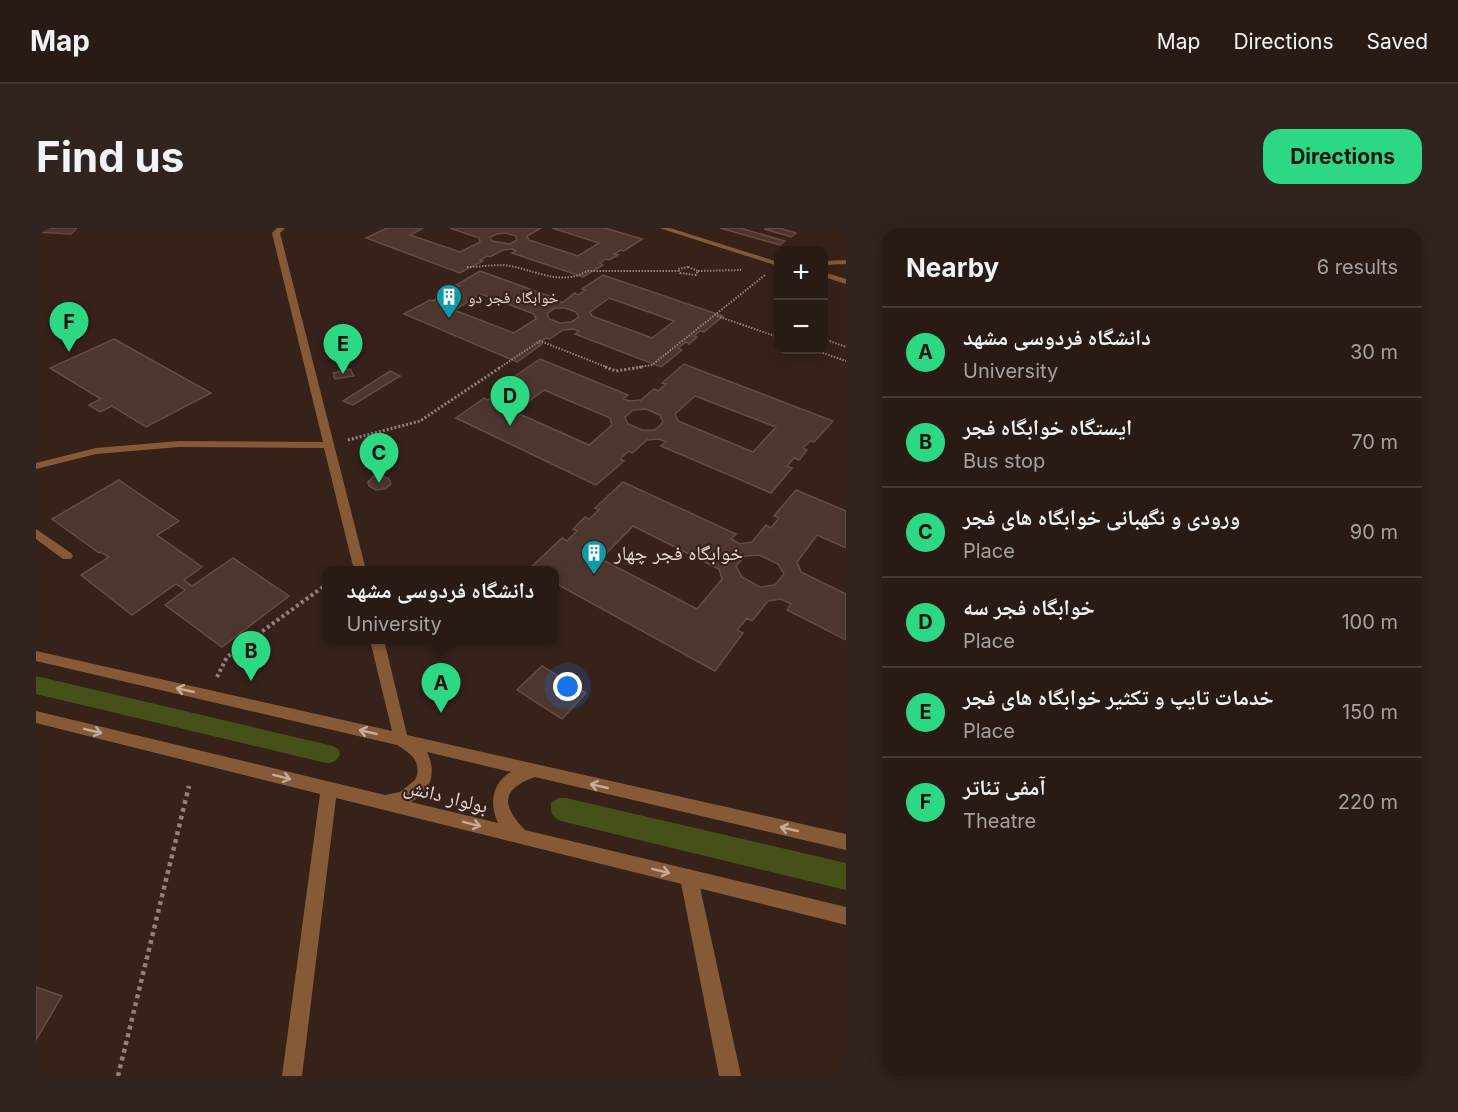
<!DOCTYPE html>
<html lang="en">
<head>
<meta charset="utf-8">
<style>
  body { margin:0; font-family:Inter,"Noto Naskh Arabic",sans-serif; background:#31231d; color:#f1f3f6 }
  .controls { position:absolute; right:18px; top:18px; display:grid; overflow:hidden; border-radius:12px; box-shadow:0 3px 15px #0003 }
  .controls button { width:54px; height:54px; display:grid; place-items:center; padding:0; border:0; border-bottom:2px solid #453834; background:#291a14; color:#f1f3f6; font:30px sans-serif }
  .you { position:absolute; left:532px; top:459px; width:21px; height:21px; margin:-15px; border:4px solid #fff; border-radius:50%; background:#1a73e8; box-shadow:0 0 0 9px #1a73e833 }
  .badge { display:grid; place-items:center; width:39px; height:39px; border-radius:50%; background:#2cd884; color:#111; font-size:20px; font-weight:700 }
  .pin { position:absolute; translate:-50% -50px; filter:drop-shadow(0 2px 3px #0008) }
  .pin::after { content:''; position:absolute; top:32px; width:21px; height:18px; background:inherit; clip-path:polygon(0 0,100% 0,50% 100%) }
  .popup { position:absolute; left:286px; top:338px; width:237px; height:78px; box-sizing:border-box; display:grid; place-content:center; border-radius:12px; background:#291a14; filter:drop-shadow(0 2px 4px #0005); font-size:20px; white-space:nowrap; color:#a5a1a0 }
  .popup b { font-size:22px; color:#f1f3f6 }
  .popup::after { content:''; position:absolute; left:50%; top:100%; margin-left:-12px; border:12px solid transparent; border-top-color:#291a14 }
  .list { margin:0; padding:0; list-style:none }
  h2 { display:flex; justify-content:space-between; align-items:center; height:78px; margin:0; padding:0 24px; font-size:26px }
  h2 small { font-size:20px; font-weight:400; color:#a5a1a0 }
  .list li { display:grid; grid-template-columns:39px 1fr auto; gap:18px; align-items:center; box-sizing:border-box; height:90px; padding:0 24px; border-top:2px solid #453834 }
  .list b { display:block; font-size:22px; white-space:nowrap }
  .list p { margin:0; font-size:20px; white-space:nowrap; color:#a5a1a0 }
  .list em { font-size:20px; font-style:normal; color:#a5a1a0 }
  .map { position:relative; flex:none; width:810px; height:848px; overflow:hidden; border-radius:18px }
  header { display:flex; align-items:center; gap:36px; box-sizing:border-box; height:84px; padding:0 30px; background:#291a14; border-bottom:2px solid #453834 }
  header strong { font-size:28px }
  nav { display:flex; gap:33px; margin-inline-start:auto; font-size:21px }
  .intro { display:flex; align-items:center; justify-content:space-between; box-sizing:border-box; height:144px; padding:0 36px }
  h1 { margin:0; font-size:42px }
  .button { padding:15px 27px; border-radius:18px; background:#2cd884; color:#111; font-size:21px; font-weight:700 }
  main { display:flex; gap:36px; padding:0 36px }
  aside { flex:1; background:#291a14; border-radius:18px; box-shadow:0 3px 15px #0003 }
  .map>svg:first-child { display:block }
  .green { fill:#465119 }
  .building { fill:#4d362e; stroke:#644c44; stroke-width:1.5; fill-rule:evenodd }
  .lines { fill:none; stroke-linecap:round; stroke-linejoin:round }
  .path-far3 { stroke:#92817a; stroke-width:2; stroke-dasharray:1.5 1.5; stroke-linecap:butt }
  .path-far2 { stroke:#92817a; stroke-width:3; stroke-dasharray:2 2; stroke-linecap:butt }
  .path-far1 { stroke:#92817a; stroke-width:4; stroke-dasharray:3 3; stroke-linecap:butt }
  .path { stroke:#92817a; stroke-width:4.5; stroke-dasharray:4 4; stroke-linecap:butt }
  .service { fill:#865a36; fill-rule:evenodd }
  .pedestrian { fill:#865a36; fill-rule:evenodd }
  .oneway { stroke:#c5ad9d }
  .labels { text-anchor:middle; stroke-width:4.5; stroke-linejoin:round; paint-order:stroke }
  .far-poi-label { font-size:16px; fill:#e7d9d4; stroke:#37221a; text-anchor:start }
  .poi-label { font-size:20px; fill:#e7d9d4; stroke:#37221a; text-anchor:start }
  .street-label { font-size:20px; fill:#e7d9d4; stroke:#37221a }
</style>
</head>
<body>
<header>
<strong>Map</strong>
<nav><a>Map</a><a>Directions</a><a>Saved</a></nav>
</header>
<div class="intro"><h1>Find us</h1><a class="button">Directions</a></div>
<main>
<div class="map">
<svg width="810" height="848" viewBox="0 0 810 848">
  <rect width="100%" height="100%" fill="#37221a"/>
  <path class="green" d="M0 448 297 518 302 521 304 526C301 533 297 535 290 535L0 466Z
    M522 570H530L810 635V662L525 593C517 589 514 585 515 575Z"/>
  <path class="building" d="M0 0H41L35 6 0 4 3 1Z
    M351 0H387L374 7 424 24 444 14 443 10 414 0H505L491 8 493 12 542 28 563 15 516 0H569L606 11 588 23 585 22 578 26 582 27 573 32 570 31 564 35 567 37 547 49 476 25 480 23 476 21 467 22 454 29 451 28 444 32 447 33 424 45 330 10ZM470 5 480 8 481 12 474 16 456 13 454 9 461 6Z
    M684 0H704L749 13 744 17Z
    M743 0 760 5 755 9 728 1Z
    M444 43 516 69 512 72 516 74H527L539 65 542 67 549 62 546 61 567 47 687 88 668 104 664 103 658 108 661 109 653 116 650 114 642 120 646 122 625 139 539 106 543 103 538 101 527 102 514 111 510 110 502 115 506 116 481 134 368 86 394 72 397 73 405 68 402 67 412 61 416 62 423 58 420 57ZM445 66 498 86 500 91 478 105 418 82ZM573 70 638 93 616 110 556 88 554 84ZM519 80H529L540 84 543 89 535 94 524 95 513 91 511 85Z
    M78 111 175 165 110 199 76 178 64 184 53 177 65 171 14 140Z
    M504 131 592 167 587 171 594 173 605 172 618 161 622 163 630 156 626 155 648 136 797 193 778 214 774 213 767 220 771 222 763 232 758 230 751 238 756 240 735 265 625 218 630 214 623 211 611 212 596 225 593 223 584 231 588 233 560 257 420 190 448 170 452 172 461 165 458 164 482 151 478 149ZM508 162 574 190 576 197 553 217 479 184ZM659 168 740 199 717 224 642 193 639 186ZM610 181 624 187 627 194 619 202H606L592 196 589 189 597 182Z
    M314 141 318 148 299 151 297 145Z
    M354 143 364 148 317 177 307 173Z
    M343 212 356 219 342 229 328 221Z
    M345 247 353 251 355 256 349 261 340 262 333 258 332 254 337 249Z
    M83 252 143 293 121 307 166 339 148 352 156 358 197 330 253 368 186 419 129 377 149 362 140 356 96 387 45 347 73 329 65 324 63 325 16 291Z
    M587 254 700 306 695 311 704 316 716 314 730 297 735 300 743 290 738 288 760 262 810 283V320L781 307 761 334 765 344 810 366V412L751 382 755 376 745 371 732 373 716 393 711 390 701 402 707 405 679 443 519 355V342L493 341 526 310 531 313 541 303 537 301 549 289 553 291 563 282 559 280ZM597 298 683 341 686 351 661 381 565 331ZM723 327 742 336 748 346 739 357 724 359 706 349 700 338 709 328Z
    M506 438 550 465 526 491 481 462Z
    M0 759 26 768 0 812Z"/>
  <g class="lines">
    <path class="path-far3" d="M431 39C446 39 465 35 479 39 505 45 526 57 552 43H642
      M652 39 662 43 660 47 644 45 642 41Z
      M662 43 705 42
      M681 88 742 109
      M788 111 810 119
      M778 122 810 133
      M463 140 504 113 573 140
      M597 140 616 137 729 47"/>
    <path class="path-far2" d="M569 139 580 143 606 139
      M312 212 384 193 465 139"/>
    <path class="path-far1" d="M181 449 191 429 291 356"/>
    <path class="path" d="M82 848 153 558"/>
    <path class="service" d="M241 0H249L244 5 330 342H318L288 220 143 219 60 226 0 241V235L60 220 143 213 287 214 236 5Z
      M623 0H634L742 34V38Z
      M810 32V36L788 37V33Z
      M788 44 810 51V56L788 49Z
      M0 301 35 325 37 328 35 331H27L0 311Z
      M334 412H348L371 507 810 606V622L499 549C465 561 465 577 489 602L810 679V697L300 570 266 848H246L284 566 0 495V483L349 567 364 564 379 552C387 535 375 525 361 517L0 433V423L356 503ZM391 524 475 544C456 555 453 576 462 595L375 574C395 563 401 545 391 524Z"/>
    <path class="pedestrian" d="M653 641 660 644 662 650 705 848H683L644 650 646 644Z"/>
  </g>
  <defs><path id="oneway-shaft" d="M-6 0H5M1.5-3L5.5 0L1.5 3" fill="none" stroke-width="1.6" stroke-linecap="round" stroke-linejoin="round" transform="scale(1.5)"/></defs>
  <g class="oneway">
    <use href="#oneway-shaft" transform="translate(149 462) rotate(-167)"/>
    <use href="#oneway-shaft" transform="translate(57 503) rotate(14)"/>
    <use href="#oneway-shaft" transform="translate(332 504) rotate(-167)"/>
    <use href="#oneway-shaft" transform="translate(246 549) rotate(14)"/>
    <use href="#oneway-shaft" transform="translate(563 558) rotate(-167)"/>
    <use href="#oneway-shaft" transform="translate(436 596) rotate(14)"/>
    <use href="#oneway-shaft" transform="translate(753 601) rotate(-167)"/>
    <use href="#oneway-shaft" transform="translate(625 643) rotate(14)"/>
  </g>
  <defs>
    <symbol id="building-pin" viewBox="-11 -11 22 30"><path d="M0 17L-7.5 6A9.5 9.5 0 1 1 7.5 6Z" fill="#0f9aa8" stroke="#37221a"/><path d="M-4-6H4V6H1V3H-1V6H-4ZM-2.5-4.3h1.7v1.8h-1.7ZM.8-4.3h1.7v1.8H.8ZM-2.5-1h1.7V.8h-1.7ZM.8-1h1.7V.8H.8Z" fill="#fff"/></symbol>
  </defs>
  <g fill-rule="evenodd">
    <use href="#building-pin" x="398" y="54" width="30" height="40"/>
    <use href="#building-pin" x="543" y="310" width="30" height="40"/>
  </g>
  <g class="labels">
    <g class="far-poi-label">
      <text x="432" y="75">خوابگاه فجر دو</text>
    </g>
    <g class="poi-label">
      <text x="578" y="332">خوابگاه فجر چهار</text>
    </g>
    <g class="street-label">
      <text transform="translate(410 568) rotate(14)" y="7">بولوار دانش</text>
    </g>
  </g>
</svg>
<div class="controls">
<button>+</button>
<button>−</button>
</div>
<div class="you"></div>
<div class="pin badge" style="left:405px;top:485px">A</div>
<div class="popup"><b>دانشگاه فردوسی مشهد</b>University</div>
<div class="pin badge" style="left:215px;top:453px">B</div>
<div class="pin badge" style="left:343px;top:255px">C</div>
<div class="pin badge" style="left:474px;top:198px">D</div>
<div class="pin badge" style="left:307px;top:146px">E</div>
<div class="pin badge" style="left:33px;top:124px">F</div>
</div>
<aside>
<h2>Nearby<small>6 results</small></h2>
<ul class="list">
<li><span class="badge">A</span><div><b>دانشگاه فردوسی مشهد</b><p>University</p></div><em>30 m</em></li>
<li><span class="badge">B</span><div><b>ایستگاه خوابگاه فجر</b><p>Bus stop</p></div><em>70 m</em></li>
<li><span class="badge">C</span><div><b>ورودی و نگهبانی خوابگاه های فجر</b><p>Place</p></div><em>90 m</em></li>
<li><span class="badge">D</span><div><b>خوابگاه فجر سه</b><p>Place</p></div><em>100 m</em></li>
<li><span class="badge">E</span><div><b>خدمات تایپ و تکثیر خوابگاه های فجر</b><p>Place</p></div><em>150 m</em></li>
<li><span class="badge">F</span><div><b>آمفی تئاتر</b><p>Theatre</p></div><em>220 m</em></li>
</ul>
</aside>
</main>
</body>
</html>
